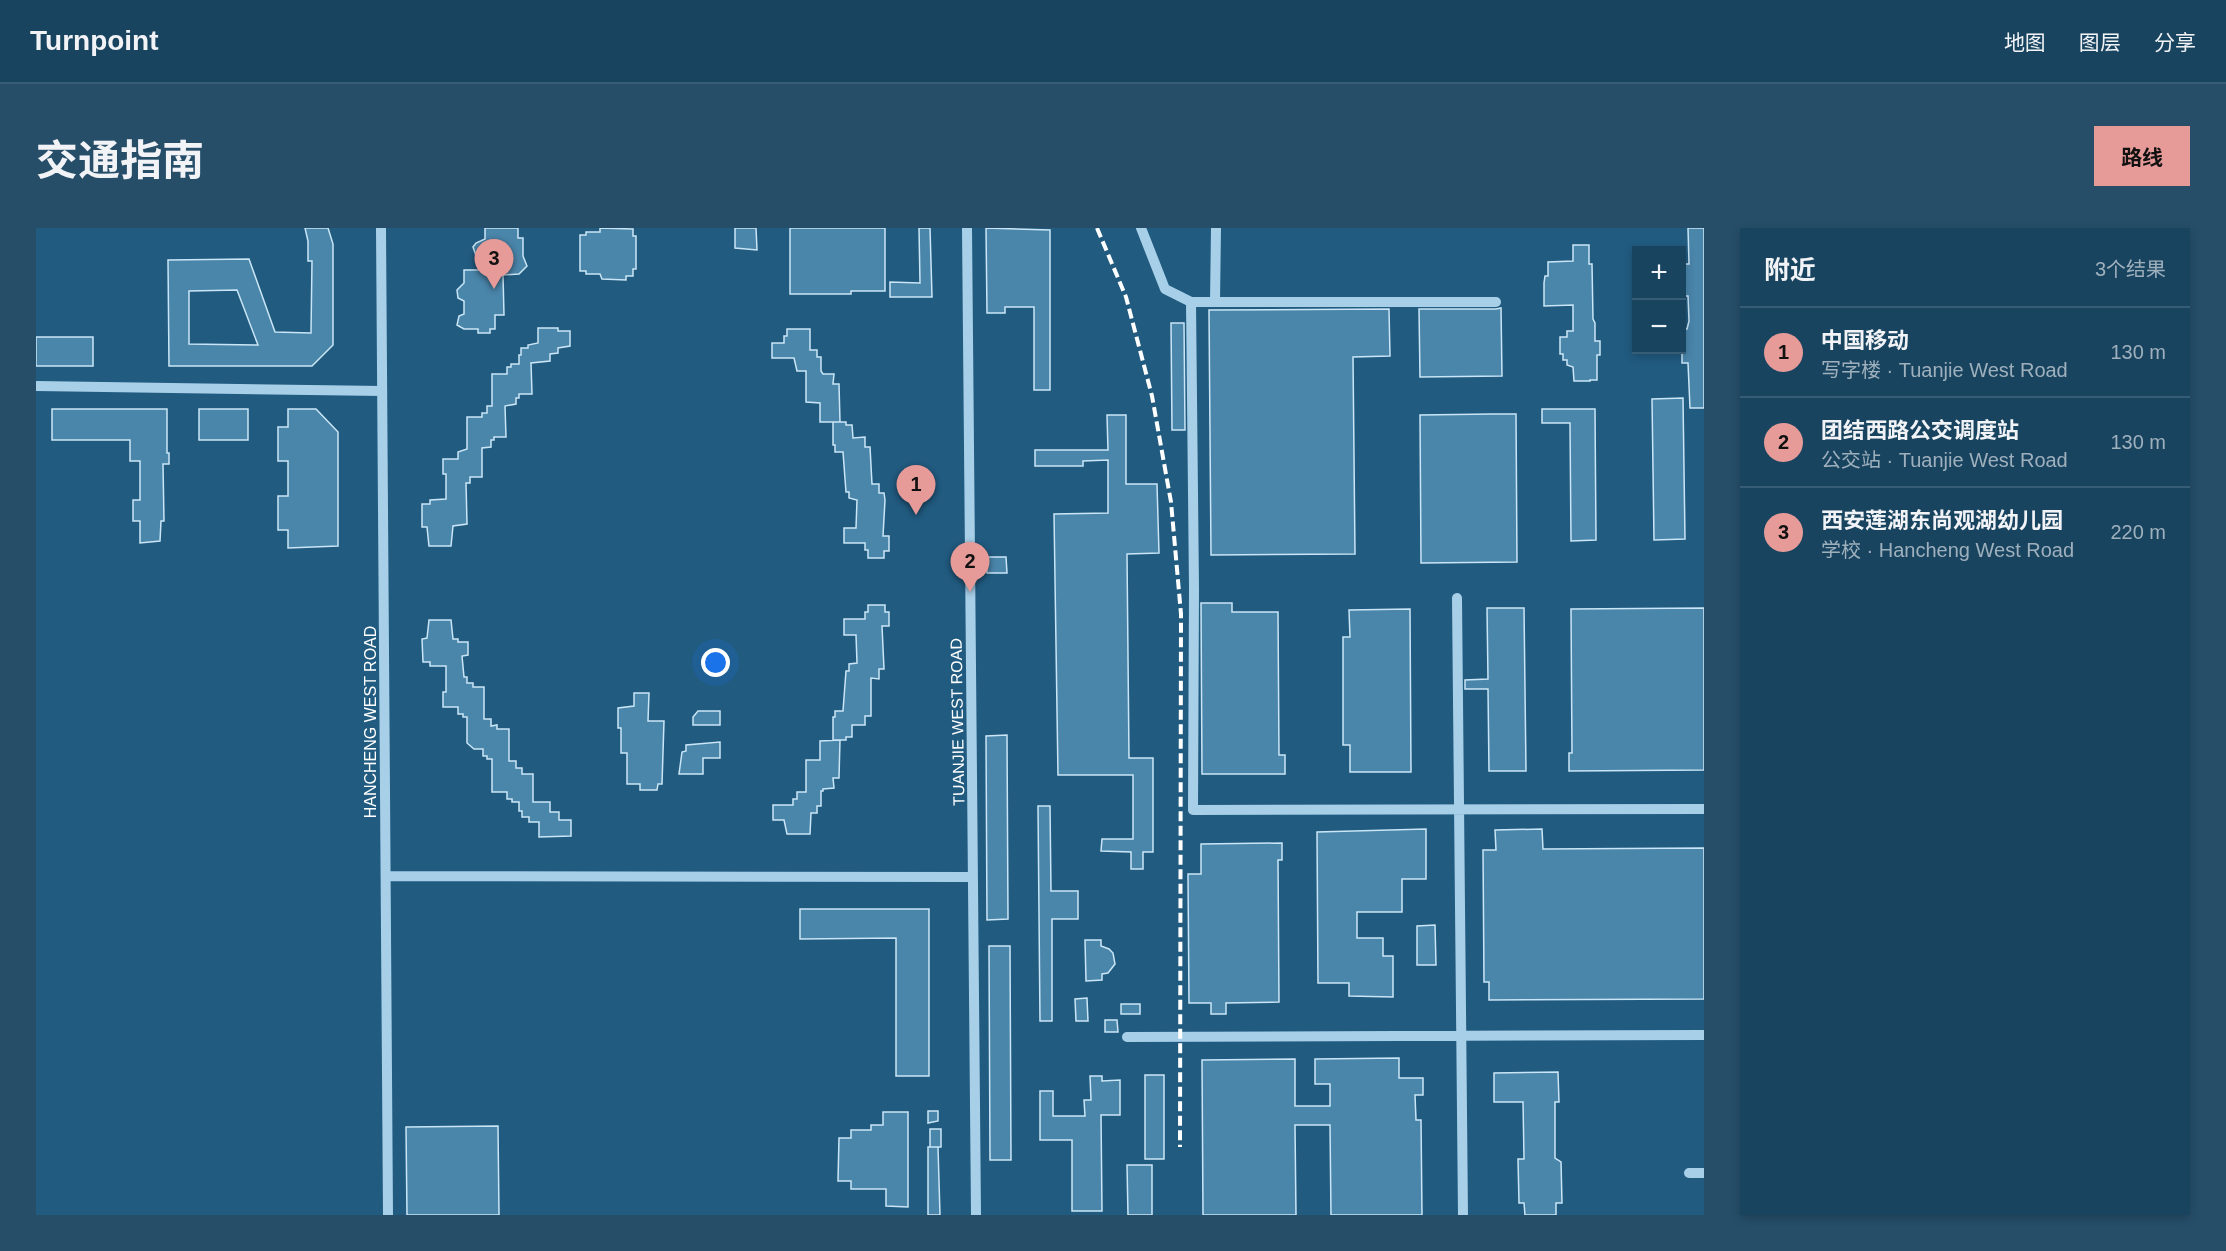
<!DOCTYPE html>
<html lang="zh">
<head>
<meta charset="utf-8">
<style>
  body { margin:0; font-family:Helvetica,"Noto Sans SC",sans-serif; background:#264e69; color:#f1f3f6 }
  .controls { position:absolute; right:18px; top:18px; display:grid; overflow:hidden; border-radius:0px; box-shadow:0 3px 9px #0003 }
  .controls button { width:54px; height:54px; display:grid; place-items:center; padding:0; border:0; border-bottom:2px solid #375c75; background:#194460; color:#f1f3f6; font:30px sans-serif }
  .you { position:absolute; left:680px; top:435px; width:21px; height:21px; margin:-15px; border:4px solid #fff; border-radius:50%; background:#1a73e8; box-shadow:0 0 0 9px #1a73e833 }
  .badge { display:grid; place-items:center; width:39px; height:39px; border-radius:50%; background:#e69b98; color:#111; font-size:20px; font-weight:700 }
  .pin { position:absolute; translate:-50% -50px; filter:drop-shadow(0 2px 3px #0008) }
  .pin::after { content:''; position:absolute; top:32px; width:21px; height:18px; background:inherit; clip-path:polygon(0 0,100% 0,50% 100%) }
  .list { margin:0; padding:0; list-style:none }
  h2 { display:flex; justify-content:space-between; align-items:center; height:78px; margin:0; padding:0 24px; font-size:26px }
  h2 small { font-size:20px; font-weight:400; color:#9fb0bd }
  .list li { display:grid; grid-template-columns:39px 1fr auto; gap:18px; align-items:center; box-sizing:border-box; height:90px; padding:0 24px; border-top:2px solid #375c75 }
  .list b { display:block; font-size:22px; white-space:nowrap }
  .list p { margin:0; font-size:20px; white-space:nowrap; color:#9fb0bd }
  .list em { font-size:20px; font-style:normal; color:#9fb0bd }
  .map { position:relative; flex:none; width:1668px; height:987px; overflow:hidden; border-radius:0px }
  header { display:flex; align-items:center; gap:36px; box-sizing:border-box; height:84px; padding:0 30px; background:#194460; border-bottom:2px solid #375c75 }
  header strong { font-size:28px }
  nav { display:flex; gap:33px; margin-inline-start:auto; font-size:21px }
  .intro { display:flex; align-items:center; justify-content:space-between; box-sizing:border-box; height:144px; padding:0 36px }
  h1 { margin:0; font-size:42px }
  .button { padding:15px 27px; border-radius:0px; background:#e69b98; color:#111; font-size:21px; font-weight:700 }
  main { display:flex; gap:36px; padding:0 36px }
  aside { flex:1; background:#194460; border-radius:0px; box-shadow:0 3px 9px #0003 }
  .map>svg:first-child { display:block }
  .building { fill:#4a85aa; stroke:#cae6f6; stroke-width:1.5; fill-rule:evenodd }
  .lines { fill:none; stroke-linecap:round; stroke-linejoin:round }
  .minor { stroke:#a7cfe8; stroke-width:10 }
  .rail { stroke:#fff; stroke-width:4; stroke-dasharray:10 4.5; stroke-linecap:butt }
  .labels { text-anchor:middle; stroke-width:5; stroke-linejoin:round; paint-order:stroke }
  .street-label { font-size:16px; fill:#fff; stroke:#215b80 }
</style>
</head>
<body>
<header>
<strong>Turnpoint</strong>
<nav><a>地图</a><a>图层</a><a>分享</a></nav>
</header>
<div class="intro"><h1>交通指南</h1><a class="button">路线</a></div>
<main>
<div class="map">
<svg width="1668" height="987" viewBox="0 0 1668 987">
  <rect width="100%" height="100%" fill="#215b80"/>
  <path class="building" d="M269 0H292L297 16V117L276 138H133L132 32 213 31 239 104 275 105 276 33H272V13ZM201 62 222 117 153 116V63Z
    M449 0H482V10H487V28L491 38 483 46 467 47 468 87H459V101H454V105H442V101H428L421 97 423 88 428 86V73L422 70 421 62 428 55V42H445L437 19 440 15 449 11Z
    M564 0 597 1V8H600V41H597V48H590V52L566 51 564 46H550V43H544V7H550V4H564Z
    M699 0H720L721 22 699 20Z
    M754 0H849V63H815V66H754Z
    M883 0H894L896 69H854V54L884 55Z
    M950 0 1014 2V162H998V79H969V85H951Z
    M1652 0H1668V180H1654L1652 135H1646V101H1651L1653 93 1652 68H1646V36H1653Z
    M1537 17H1553V36H1556L1557 91 1559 95V113H1564V127H1561V152H1554V153H1538L1537 139 1531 137V132H1527V126H1524V109H1531V103H1537V77L1508 78V55L1509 48H1512V34L1537 33Z
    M1465 80 1466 148 1384 149 1383 81H1460Z
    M1353 81 1354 128 1317 129 1319 326 1175 327 1173 82Z
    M1135 95H1148L1149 202H1136Z
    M502 100H522V103H534V118L522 120V125L514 126V133L495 135 496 166H483V170H480V176L469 178 470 209H458V212H455V219L446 220V249H434V255H430L431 296 417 298 415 318H393L391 299H386V276H394V272L410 271V246H407V231H422V224L431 221V189H446V185H451V178H456V146H471V139H475V136H483V127H485V120H492V117L502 115Z
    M751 101H774V122H781V129H785V143L787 146H798L797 156H803L804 194H784V175L770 174V143H761L758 130H736V115H748V108H751Z
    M0 109H57V138H0Z
    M1647 170 1649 311 1618 312 1616 171Z
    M16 181H131V225H133V236H127L128 293H125L124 313 104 315V293H97V272H104V233H94V212H16Z
    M163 181H212V212H163Z
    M252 181H280L302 204V318L252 320V302H242V268H252V233H242V199H252Z
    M1506 181H1559L1560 312 1535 313 1534 195H1506Z
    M1456 186H1480L1481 334 1385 335 1384 187Z
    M1071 187H1090V256H1121L1123 325 1091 326 1093 530H1117V624H1107V641H1095V624L1065 623 1066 611H1097V547H1022L1018 286 1072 285V232L1047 233V238H999V222H1072Z
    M797 194H810V197H816L817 210 829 209V219H834L836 256H843V265H848L849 272 847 308H853V323H848V330H832V322H829V315H808V300H820L821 272 813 270V264H810L807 224H799V217H797Z
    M950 329H970L971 345H951Z
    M1165 375H1196V384H1242L1243 527H1249V546H1166Z
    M832 377H849V384H853V398H846L848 441H843V451L835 450V488H829V497H816V509H810V512H797V489H799V483H807L810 443H813V436L821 435 820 407H808V391H829V384H832Z
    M1451 380H1488L1490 543H1453L1452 461H1429V452L1452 451Z
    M1668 380V542L1533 543V525H1536L1535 381Z
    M1374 381 1375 544H1314V517H1307V409H1314L1313 382Z
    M393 392H415L417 411H422V414H432V427L426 428 428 449H431V455H437V459H448V491H455V498L461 497V501H473V533H480V540H486V546H497V574H514V584H523V592H535V608L503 609V594H493V589H486V583H483V574H476V571H471V564H456V531H451V528H447V521H438L431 515V489H427V486H422V479H407V464H410V438H394V434H387L386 411 391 410Z
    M598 465H613L612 493H628L626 556H622L621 562H604V556H591V525H585V500H582V480L598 478Z
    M662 483H684V497H657V489Z
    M971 507 972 691 951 692 950 508Z
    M804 512 803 550H797L798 560 787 561V563H785V578H781V585H775L774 606H751L748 592H737V577H757V571H761V564H770V532H784V513Z
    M684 514V530H667V546H643L646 524 650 523V517Z
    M1002 578H1014L1015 663H1042V691H1016V793H1004Z
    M1390 601V651H1366V684H1321V710H1347V728H1357V769L1313 768V755H1282L1281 604Z
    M1506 601 1507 621 1668 620V771L1453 772V754H1448L1447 622H1460L1459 602Z
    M1246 615V632H1242L1243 774 1190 775V786H1175V775H1153L1152 646H1165V616Z
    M764 681H893V848H860V710L764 711Z
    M1399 697 1400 737H1381V698Z
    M1049 712H1065V718L1073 721 1077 725 1079 736 1072 745 1066 746V752L1050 753Z
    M953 718H974L975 932H954Z
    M1051 770 1052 793H1040L1039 771Z
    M1085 776H1104V786H1085Z
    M1069 792H1081L1082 804H1069Z
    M1363 830V850H1387V867H1379L1380 892H1385L1386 987H1295L1294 897H1259L1260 987H1167L1166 832 1259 831V878H1294V856H1279V831Z
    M1522 844 1523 874H1519V930L1525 934 1526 975H1520V987H1489L1488 975H1483L1482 931H1488L1487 874H1458V845Z
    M1109 847H1128V931H1109Z
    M1054 848H1066V853L1084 852V887H1065L1066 983H1036V912H1004V863H1017V888H1049L1048 872H1055Z
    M892 883H902V893L892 895Z
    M847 884H872V979L850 978V961H815V953H802L803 910H815V902H835V897H847Z
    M462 898 463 987H371L370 899Z
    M894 901H905V919H894Z
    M892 919H902L904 987H892Z
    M1091 937H1116V987H1092Z"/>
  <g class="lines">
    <path class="minor" d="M345 0 352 987
      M931 0 940 987
      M1105 0 1129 61 1155 74
      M1179 74 1180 0
      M1460 74H1155L1158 361 1157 582 1668 581
      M0 158 346 163
      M1421 370 1427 987
      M350 648 937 649
      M1091 809 1668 807
      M1653 945H1668"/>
    <path class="rail" d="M1061 0 1090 69 1116 168 1135 274 1145 386 1144 919"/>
  </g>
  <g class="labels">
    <g class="street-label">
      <text transform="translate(334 494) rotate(-90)" y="6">HANCHENG WEST ROAD</text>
      <text transform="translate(921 494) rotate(-91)" y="6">TUANJIE WEST ROAD</text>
    </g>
  </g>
</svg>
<div class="controls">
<button>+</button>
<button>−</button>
</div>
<div class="you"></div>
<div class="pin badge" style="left:880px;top:287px">1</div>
<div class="pin badge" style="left:934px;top:364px">2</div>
<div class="pin badge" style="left:458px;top:61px">3</div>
</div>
<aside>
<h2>附近<small>3个结果</small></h2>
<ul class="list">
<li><span class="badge">1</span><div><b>中国移动</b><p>写字楼 · Tuanjie West Road</p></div><em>130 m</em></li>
<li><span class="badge">2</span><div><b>团结西路公交调度站</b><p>公交站 · Tuanjie West Road</p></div><em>130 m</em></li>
<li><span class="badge">3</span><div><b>西安莲湖东尚观湖幼儿园</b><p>学校 · Hancheng West Road</p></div><em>220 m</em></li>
</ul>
</aside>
</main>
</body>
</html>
